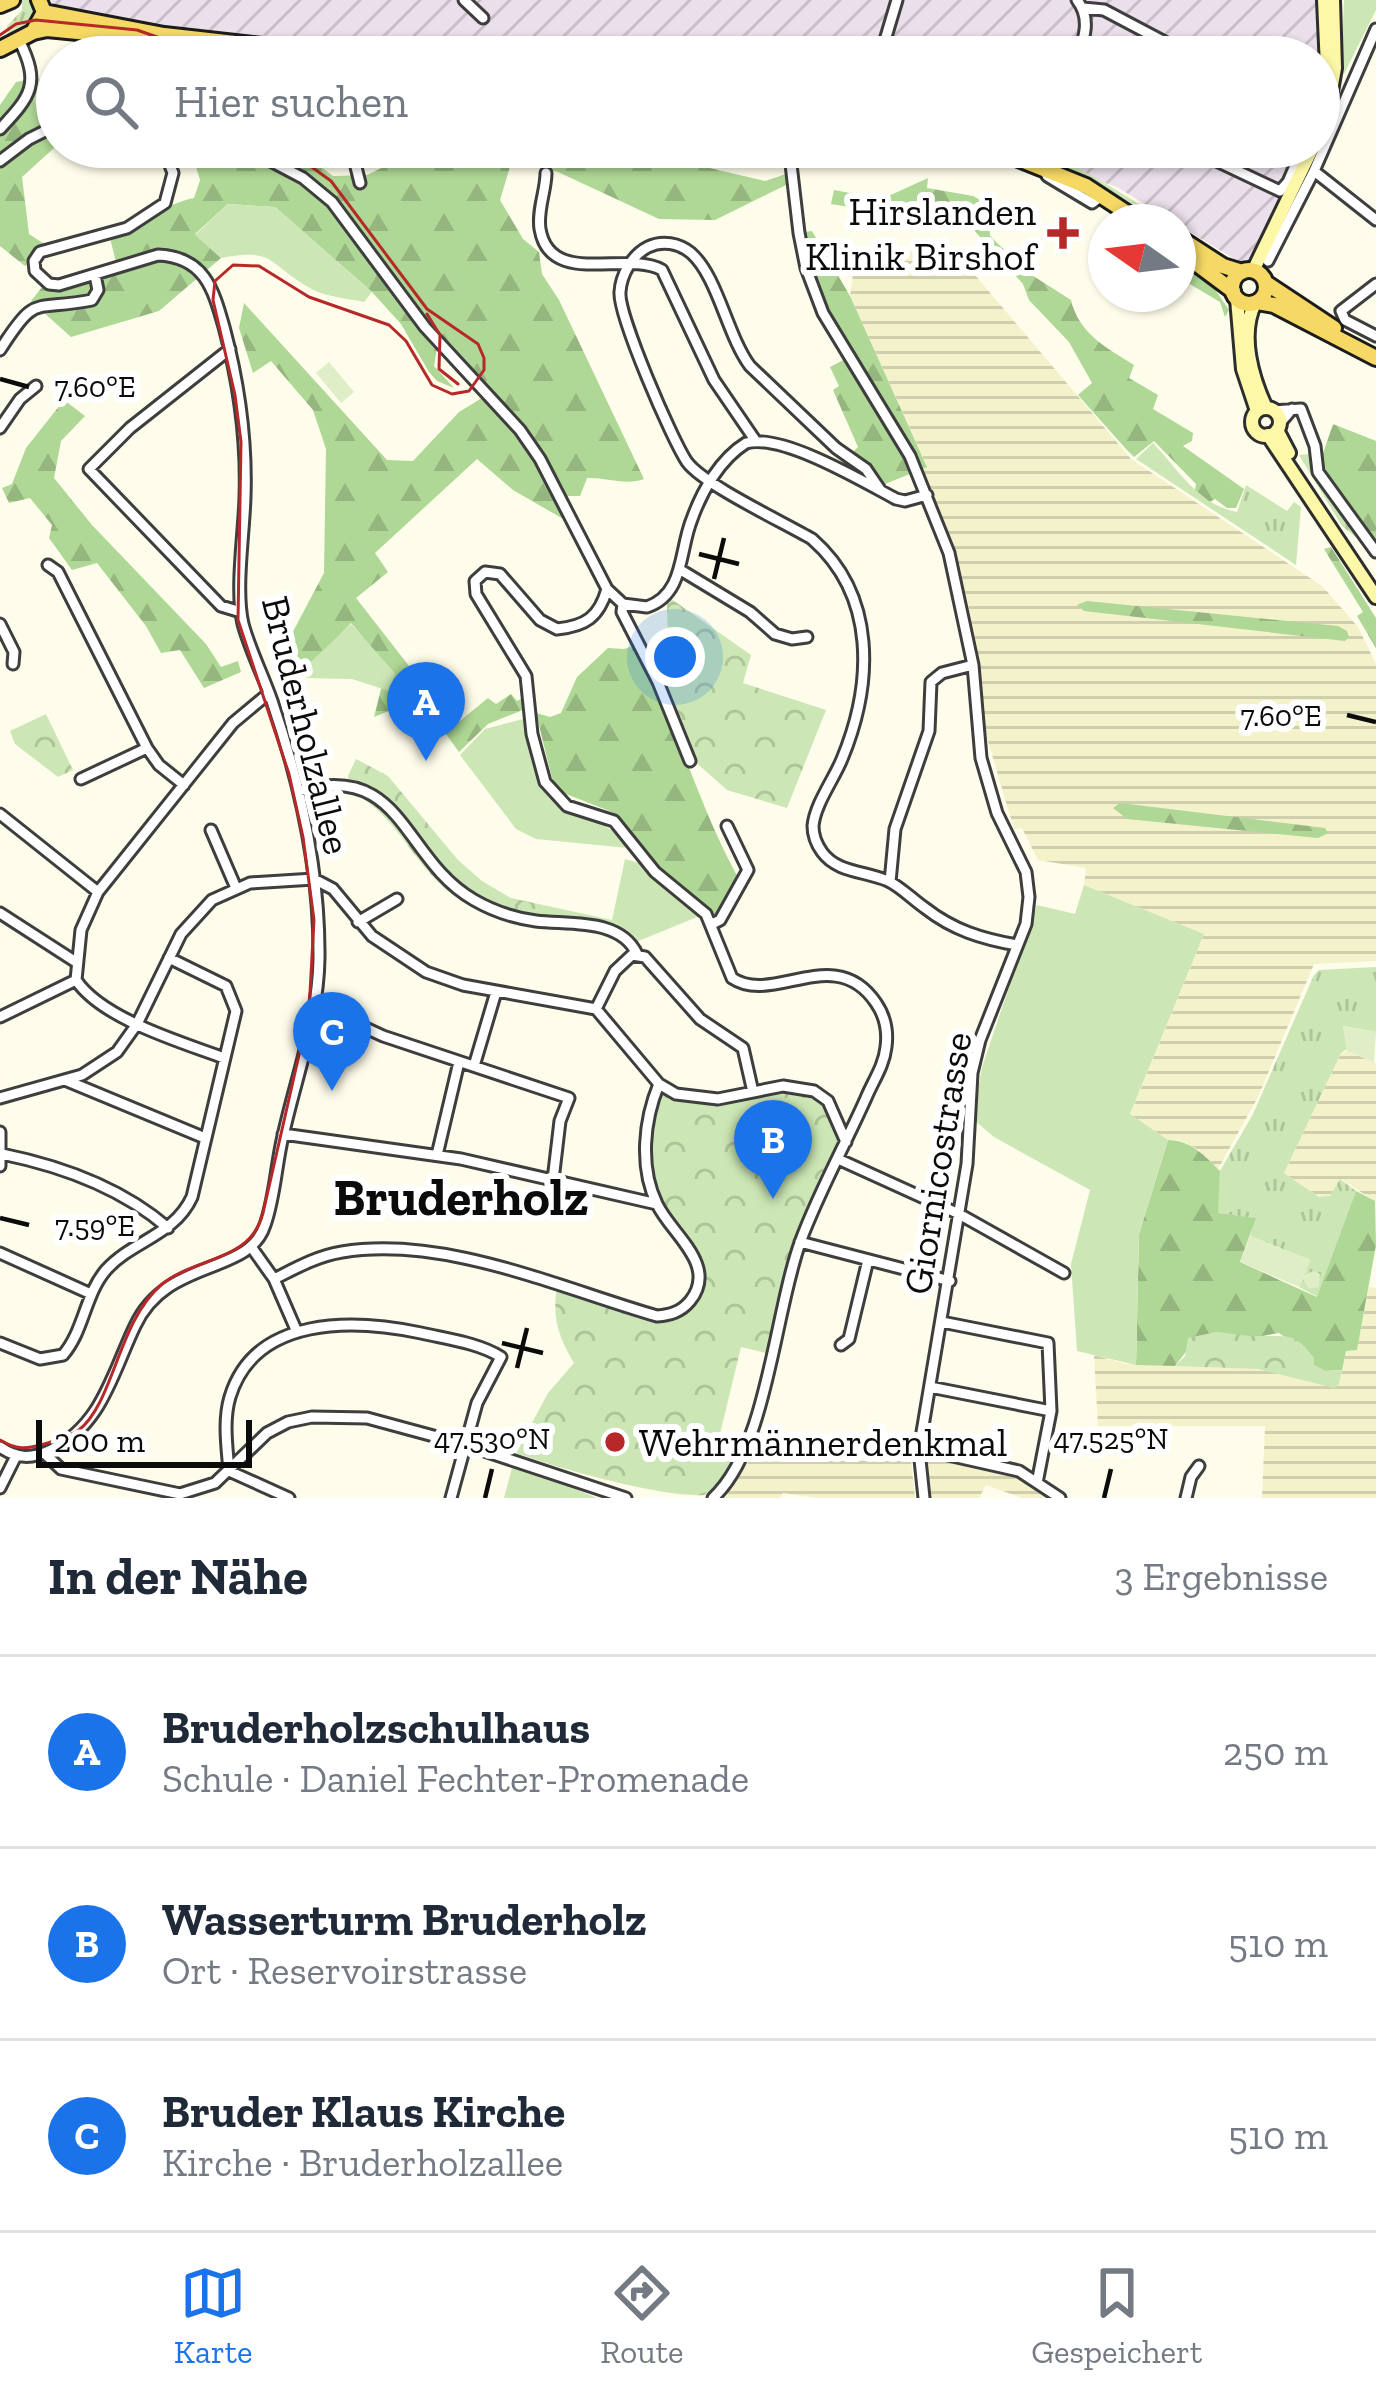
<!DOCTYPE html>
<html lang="de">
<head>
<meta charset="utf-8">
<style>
  body { margin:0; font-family:"Zilla Slab",serif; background:#f6f6f7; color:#1f2937 }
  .compass { position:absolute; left:1088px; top:204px; width:108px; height:108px; border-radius:50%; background:#fff; box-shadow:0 3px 9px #0004; rotate:284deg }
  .scale { position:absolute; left:36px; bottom:30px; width:216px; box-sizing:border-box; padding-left:12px; border:6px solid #0b0b0b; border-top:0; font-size:33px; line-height:42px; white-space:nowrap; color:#0b0b0b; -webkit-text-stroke:9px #fff; paint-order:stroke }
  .you { position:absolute; left:675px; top:657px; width:42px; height:42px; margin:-30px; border:9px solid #fff; border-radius:50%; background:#1a73e8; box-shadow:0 0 0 18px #1a73e833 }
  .badge { display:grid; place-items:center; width:78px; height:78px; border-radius:50%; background:#1a73e8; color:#fff; font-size:39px; font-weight:700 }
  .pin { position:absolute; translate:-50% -99px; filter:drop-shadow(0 3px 6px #0008) }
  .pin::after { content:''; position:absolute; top:63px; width:42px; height:36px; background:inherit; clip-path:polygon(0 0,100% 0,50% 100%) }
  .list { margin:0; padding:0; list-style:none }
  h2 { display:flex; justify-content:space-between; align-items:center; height:156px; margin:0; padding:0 48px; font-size:51px }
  h2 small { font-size:39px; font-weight:400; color:#747a83 }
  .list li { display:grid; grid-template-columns:78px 1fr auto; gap:36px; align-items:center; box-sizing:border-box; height:192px; padding:0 48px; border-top:3px solid #e0e1e3 }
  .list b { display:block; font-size:45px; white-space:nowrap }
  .list p { margin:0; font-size:39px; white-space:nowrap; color:#747a83 }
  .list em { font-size:39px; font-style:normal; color:#747a83 }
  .icon { flex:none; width:66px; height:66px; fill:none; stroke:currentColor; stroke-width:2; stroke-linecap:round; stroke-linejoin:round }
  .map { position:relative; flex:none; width:1376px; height:1498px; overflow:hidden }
  .search { position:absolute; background:#fff; box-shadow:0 3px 9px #0004; left:36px; right:36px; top:36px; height:132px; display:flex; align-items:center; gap:30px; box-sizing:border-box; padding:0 42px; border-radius:66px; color:#747a83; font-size:45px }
  .sheet { height:732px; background:#fff }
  nav { display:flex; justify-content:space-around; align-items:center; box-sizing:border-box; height:168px; border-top:3px solid #e0e1e3; background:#fff; font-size:33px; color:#747a83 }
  nav a { display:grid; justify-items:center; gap:6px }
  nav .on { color:#1a73e8 }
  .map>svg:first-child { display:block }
  .industrial { fill:url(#industrial-furrows) }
  .farmland { fill:url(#farmland-rules) }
  .grass { fill:url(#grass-tufts) }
  .forest { fill:url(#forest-firs) }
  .park { fill:url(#park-crowns) }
  .garden { fill:#cce7b5 }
  .pitch { fill:#dfeec7 }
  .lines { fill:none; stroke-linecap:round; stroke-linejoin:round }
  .minor-casing { stroke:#3e3e3e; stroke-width:15 }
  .secondary-casing { stroke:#2d2d2d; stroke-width:18 }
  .primary-casing { stroke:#1c1c1c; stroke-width:20 }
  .minor { stroke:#fff; stroke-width:9 }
  .secondary { stroke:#fdf8a7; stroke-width:12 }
  .primary { stroke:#f5d964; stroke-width:14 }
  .tram { stroke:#b62928; stroke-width:3 }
  .ticks { fill:none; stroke:#0b0b0b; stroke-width:4.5 }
  .poi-dot { fill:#b62928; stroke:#fff; stroke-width:4.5 }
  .labels { text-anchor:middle; stroke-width:12; stroke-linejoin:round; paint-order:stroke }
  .poi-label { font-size:39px; fill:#0b0b0b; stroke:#fff; text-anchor:end }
  .street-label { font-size:39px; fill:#0b0b0b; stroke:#fff }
  .district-label { font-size:51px; font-weight:bold; fill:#0b0b0b; stroke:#fff }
  .ticks-label { font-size:30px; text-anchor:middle; fill:#0b0b0b; stroke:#fff; stroke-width:12; stroke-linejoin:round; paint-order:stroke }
</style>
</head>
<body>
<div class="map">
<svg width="1376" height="1498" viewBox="0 0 1376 1498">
  <defs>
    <pattern id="industrial-furrows" width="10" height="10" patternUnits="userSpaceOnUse" patternTransform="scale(3)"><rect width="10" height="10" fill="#eadfea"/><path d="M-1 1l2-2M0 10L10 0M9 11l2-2" fill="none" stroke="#c7bec7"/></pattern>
    <pattern id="farmland-rules" width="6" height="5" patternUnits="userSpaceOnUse" patternTransform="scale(3)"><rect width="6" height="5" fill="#f3f2cb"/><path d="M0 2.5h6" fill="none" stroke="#cfcead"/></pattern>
    <pattern id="grass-tufts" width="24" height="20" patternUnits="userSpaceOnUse" patternTransform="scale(3)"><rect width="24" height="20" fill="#cce7b5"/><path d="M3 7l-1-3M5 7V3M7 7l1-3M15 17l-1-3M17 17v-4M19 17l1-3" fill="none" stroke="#aec59a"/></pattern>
    <pattern id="forest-firs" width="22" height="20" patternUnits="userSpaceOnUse" patternTransform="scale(3)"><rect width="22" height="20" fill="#afd795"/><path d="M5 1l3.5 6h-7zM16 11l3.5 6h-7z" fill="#95b77f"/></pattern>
    <pattern id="park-crowns" width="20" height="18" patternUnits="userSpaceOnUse" patternTransform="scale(3)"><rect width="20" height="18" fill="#cce7b5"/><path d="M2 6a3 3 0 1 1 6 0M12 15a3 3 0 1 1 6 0" fill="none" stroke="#aec59a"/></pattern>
  </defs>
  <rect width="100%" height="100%" fill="#fefcea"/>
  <path class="industrial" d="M51 0H1316L1319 57H425L56 13Z
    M1001 147H1306L1249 268 1117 187Z"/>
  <path class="farmland" d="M903 249 949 259 975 275 1131 459 1322 586 1358 627 1376 664V961L1314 964 1258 1097 1218 1169 1199 1150 1180 1140H1168L1130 1115 1204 934 1084 885 1086 868 1038 860 1022 828 1014 829 985 731 968 603 951 541 922 470 927 466 850 296 856 251Z
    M1347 1051 1376 1063V1202L1341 1179 1330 1196 1319 1197 1284 1173 1341 1053Z
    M1369 1287 1376 1288V1498H1262L1265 1426H1098L1094 1355 1126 1364 1258 1369 1339 1384 1346 1350 1357 1349Z
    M847 1453 911 1460 915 1498H818L783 1493 780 1498H725L753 1455Z
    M919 1457 1015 1475 1052 1498H1022L986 1485 979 1498H924Z"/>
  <path class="grass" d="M22 0H33L39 21 8 39 7 26 22 10Z
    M1005 147C1058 147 1124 196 1168 222L1081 177Z
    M1153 443C1180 471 1197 504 1237 512L1246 485 1287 511 1294 502 1301 507 1296 565 1136 459Z
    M1310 454 1315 474 1368 547 1342 526 1299 455Z
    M1376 967V1032L1343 1026 1347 1049 1341 1053 1284 1173 1319 1197 1330 1196 1340 1179 1356 1191 1318 1297 1299 1287 1310 1260 1250 1236 1255 1218 1217 1213 1220 1171 1253 1114 1314 975 1319 970Z"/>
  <path class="forest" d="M38 78 53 94 57 108 45 131 54 148 22 177 29 234 49 247 25 266 0 246V105L16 82Z
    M190 147H295L333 176 367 175 425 147H620L765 181 786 174V185L715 220 659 219 558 172 512 160 500 200 523 239 539 252 542 274 559 300 644 479C627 486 606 477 587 478L580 496H566L565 520 513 490 477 459 375 553 388 572 356 598 455 725 488 698 496 704 511 694 517 701 523 698 525 709 488 724 459 752 432 715 411 702 374 717 387 666 351 623 305 671 278 660 324 573 326 449 313 410 271 361 253 373 239 328 244 303 387 460 413 461 459 412 482 398 437 348 434 366 454 388 437 381 429 372 401 324 372 292 275 207 228 204 195 234 221 258 159 311 71 337 31 301 43 286 58 291 77 286 84 273 116 262 110 238C141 226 163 204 194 198L200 180Z
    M928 178 927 188 973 196 988 204 990 236 1027 272 1071 300C1079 334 1107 348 1134 365L1129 378 1158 395 1153 409 1193 433 1192 441 1183 446 1244 489 1236 508H1227L1215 499 1210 502 1195 490 1196 484 1154 441 1134 457 1126 449 1078 395 1092 383 1069 342 1029 300 1023 284 970 226 831 204 834 190 882 199Z
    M812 231 850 296 927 467 885 484 850 455 858 447 833 390 839 386 830 367 853 355C829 315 814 278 804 232Z
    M1178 262 1210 282 1229 310 1225 317 1220 302 1178 277Z
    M64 400 85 416 61 441 54 478 92 525 206 644 221 667 238 661 241 672 204 688 180 650 161 653 146 626 97 563 72 570 49 538 52 525 30 498 9 503 2 488 12 484 26 448Z
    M1333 424 1376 441V545L1319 465Z
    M1331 547 1376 618V648L1357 616 1363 612 1324 549Z
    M1087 601 1338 626 1347 631 1349 637 1345 641 1084 611 1077 605Z
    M636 645C677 722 698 807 741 883L712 924 642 864 628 827 612 812 561 792 552 778 536 713 550 717 561 713 577 677 608 648 624 649Z
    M1120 803 1325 828 1328 833 1318 838 1127 819 1113 808Z
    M1168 1140C1191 1140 1205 1156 1220 1171L1218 1213 1256 1218 1240 1262 1317 1297 1356 1191 1375 1201 1376 1245 1357 1350 1346 1351 1342 1370 1325 1371 1313 1365 1314 1358 1279 1333 1188 1349 1175 1366 1136 1365 1139 1234Z"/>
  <path class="park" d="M667 596 751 655 743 683 826 710 787 808 727 790 691 758 655 670 668 667Z
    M46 714 73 770 58 777 15 744 10 731Z
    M356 759 388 776 458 860 482 881 511 898 612 920 641 940C618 946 601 932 578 930 531 925 474 919 439 883 406 850 394 814 349 790L348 776Z
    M796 1086 828 1101 842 1132 794 1243 766 1353 741 1347 719 1438 743 1444C732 1464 724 1483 704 1495 664 1498 557 1468 516 1453L548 1393 574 1363C558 1336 552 1317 557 1287L657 1316 684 1308 700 1276 657 1204 645 1147 653 1099 663 1092 695 1098Z
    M1216 1332C1229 1333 1242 1336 1255 1336 1286 1337 1294 1330 1314 1358V1365L1326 1371 1342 1370 1339 1384 1334 1388 1258 1369 1175 1366 1185 1356 1188 1338Z"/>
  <path class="garden" d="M1344 0H1376V10L1344 74 1341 72Z
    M38 78C51 99 57 98 57 125L49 128 30 94 32 80Z
    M228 204 275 207 372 292 364 302C347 298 323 297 308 287 266 262 275 248 221 258L195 235Z
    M351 624 395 673 389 691 352 679 302 678 300 672Z
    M523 719C528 739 530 764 539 783 556 821 608 812 628 848L536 839 516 829 460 755 485 729Z
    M625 859 642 864 702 915 641 940 612 920Z
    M1084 885 1204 934 1130 1114 1168 1140 1139 1234 1136 1365 1077 1351 1071 1264 1090 1190 994 1137 973 1119 982 1067 1037 905 1075 914Z
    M513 1464 597 1498H504Z"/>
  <path class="pitch" d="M329 362 354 392 341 403 316 373Z
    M1343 1026 1376 1032 1374 1062 1347 1051Z
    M1250 1236 1310 1260 1305 1275 1313 1271 1320 1274 1319 1287 1309 1289 1303 1279 1299 1287 1240 1262Z"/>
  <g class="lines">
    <defs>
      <path id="minor" d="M464 0 483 18
        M1083 8 1104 10 1193 57
        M164 35 168 57
        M880 57 897 0
        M1077 57C1085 38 1091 18 1077 0
        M0 129C31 96 41 84 19 40
        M244 147 303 178 332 202 425 327 520 430 540 459 607 589 623 604 647 607C685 594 679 550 692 519 702 491 720 459 746 443 782 433 862 481 896 499L905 501 927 495
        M351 147 360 183
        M789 147 799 233 806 268 823 313 910 456 949 553 973 665 981 758 997 813 1026 872 1029 897 1026 924 980 1040 972 1073 967 1164 919 1450 924 1498
        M962 147 998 157
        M1187 147 1280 191 1288 182 1303 147
        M0 161 29 139 57 125
        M1314 171 1376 220
        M546 173C546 191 537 210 540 229 550 288 626 250 662 270L714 380 755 440
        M1047 176 1092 203 1103 195
        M1268 261 1314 171 1376 29
        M1376 284 1341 311 1345 320 1376 336
        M230 349 130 428 89 469 221 606 241 612
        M0 350C37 292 32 312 92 300L98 290 95 275
        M1273 411 1301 409 1315 446 1318 472 1376 552
        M1280 423 1292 409
        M0 428 20 399 36 386
        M881 491 866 469 836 448 750 366C727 335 718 277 691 253 679 243 662 240 648 247 632 255 621 275 620 292 618 315 672 440 687 462 704 485 783 522 812 539 877 596 873 684 842 759 834 779 815 804 813 826 813 835 817 845 822 852 837 873 866 871 888 881 901 887 913 900 925 908 953 930 982 939 1017 945
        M48 565 58 572 147 748 159 765 184 785
        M679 569 750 612 775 634 792 639 807 637
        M607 589C599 617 586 626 557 629L540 620 500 574 485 572 475 581 476 594 526 676 532 734 545 782 567 806 614 821 655 872 706 914 732 978C773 1006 835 942 876 1003 885 1016 888 1032 886 1047 884 1066 873 1081 866 1098 845 1145 819 1192 801 1240 774 1313 768 1447 713 1498
        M623 604 622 612 658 682 690 761
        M0 624 14 652 13 664
        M81 779 147 748
        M299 791C404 761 402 859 474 900 493 911 514 918 536 921 570 925 620 918 637 954
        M0 814 98 892
        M211 830 236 888
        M890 882 895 829 929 731 931 682 942 673 973 665
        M0 913 76 962
        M358 922 397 899
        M712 924 720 920 748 870 727 826
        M76 980 81 930 98 892 233 723 269 693
        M76 980C102 1019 181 1042 224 1058
        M316 1005 383 1036 569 1098 560 1121 553 1180
        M596 1009 615 971 632 955 645 957 700 1019 743 1048 753 1092
        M0 1017 76 980
        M474 1066 496 992
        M65 1080 205 1138
        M0 1098 82 1075 117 1052 137 1024 181 934 212 900 250 883 314 879 333 889 372 936 426 972 463 985 596 1009 659 1084 676 1094 718 1099 783 1086 814 1091 828 1101 846 1142
        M0 1132V1166
        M283 1134 461 1159 657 1204
        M2 1154C61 1166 123 1189 168 1228
        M437 1155 459 1062
        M838 1159 959 1214 1064 1273
        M800 1242 950 1281
        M252 1248 274 1279 297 1332
        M0 1253 91 1294
        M274 1279C296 1268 317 1256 342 1252 444 1235 560 1288 657 1316 670 1315 681 1312 690 1301 719 1265 671 1234 657 1204 639 1167 644 1120 659 1084
        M942 1322 1048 1343 1051 1411 1037 1483
        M0 1343 40 1359 63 1355C84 1331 85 1294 106 1270 133 1240 174 1236 192 1197L236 1011 226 986 169 958
        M841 1345 849 1339 868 1260
        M930 1387 1051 1411
        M749 1445 861 1443 908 1446 1019 1471 1060 1498
        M0 1447C17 1459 32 1459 51 1450 102 1425 112 1374 135 1326 167 1257 249 1276 265 1225 275 1197 276 1165 283 1136 296 1077 318 1020 319 959 320 871 300 783 272 701 263 675 250 650 243 624 235 590 244 534 245 497 247 439 239 383 224 327 213 288 204 257 158 255L59 285 49 284 35 271 34 261 40 252 127 228 165 203 173 173 163 147
        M44 1453 61 1469 180 1494 215 1483 267 1433 288 1422 312 1417 367 1418 463 1444 626 1498
        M0 1488 16 1456
        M289 1498 229 1471C227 1447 223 1420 230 1397 255 1315 354 1319 421 1333 447 1339 479 1343 501 1357L477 1403 451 1498
        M1186 1498 1191 1477 1199 1466"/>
      <path id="secondary" d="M1324 0 1327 67
        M1319 127 1330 97 1335 68 1333 0
        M1253 271 1313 147
        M1237 299 1243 369 1257 411
        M1255 303C1239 335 1252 378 1266 408
        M1252 422a14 14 0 1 1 28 0a14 14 0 1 1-28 0Z
        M1277 430 1289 453
        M1268 435 1376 597"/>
      <path id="primary" d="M0 5 12 0
        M44 12 164 35 359 57
        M33 32 47 29 139 38 159 36
        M0 49 33 32 44 12 39 0
        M989 147 1086 186 1141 222
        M1178 237 1223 266 1242 272
        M1178 250 1233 291
        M1232 287a17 17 0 1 1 34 0a17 17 0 1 1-34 0Z
        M1266 283 1334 328
        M1257 302 1274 305 1376 358"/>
    </defs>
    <use href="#minor" class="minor-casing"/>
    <use href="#secondary" class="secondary-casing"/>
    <use href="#primary" class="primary-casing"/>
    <use href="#minor" class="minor"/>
    <use href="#secondary" class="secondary"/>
    <use href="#primary" class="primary"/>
    <path class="tram" d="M0 35 16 24 36 20 137 30 160 38 179 57
      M427 314 440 335 439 369 458 384
      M0 1440C16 1450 27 1449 44 1444 56 1440 69 1437 79 1430 114 1402 118 1322 161 1285 196 1256 250 1263 263 1213L309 1011 314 920 303 837 289 774 238 620 241 442 235 395 213 300 215 281 233 265 259 266 309 297 389 325 406 341 432 385 452 394 469 391 484 370V358L478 344 427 309 331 181 309 165 268 147"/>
  </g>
  <path class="ticks" d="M0 379 29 387M699 554 739 564M714 579 724 538M1347 715 1376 722M0 1218 29 1225M502 1343 543 1353M517 1368 527 1328M485 1498 492 1469M1104 1498 1111 1469"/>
  <g class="poi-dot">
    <path d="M1057 215h12v12h12v12h-12v12h-12v-12h-12v-12h12z"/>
    <circle cx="615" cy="1442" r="12"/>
  </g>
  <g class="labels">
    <g class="poi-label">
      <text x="1036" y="225">Hirslanden<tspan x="1036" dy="45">Klinik Birshof</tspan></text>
      <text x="639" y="1456" text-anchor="start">Wehrmännerdenkmal</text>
    </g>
    <g class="street-label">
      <text transform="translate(307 725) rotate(76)" y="14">Bruderholzallee</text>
      <text transform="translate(937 1163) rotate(-81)" y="14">Giornicostrasse</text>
    </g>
    <g class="district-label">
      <text x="461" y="1215">Bruderholz</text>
    </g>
  </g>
  <g class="ticks-label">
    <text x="95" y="397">7.60°E</text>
    <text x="1281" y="726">7.60°E</text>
    <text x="95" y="1236">7.59°E</text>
    <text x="492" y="1449">47.530°N</text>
    <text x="1111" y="1449">47.525°N</text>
  </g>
</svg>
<svg class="compass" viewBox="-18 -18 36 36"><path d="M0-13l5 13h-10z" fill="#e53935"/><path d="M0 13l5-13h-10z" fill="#747a83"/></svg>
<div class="scale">200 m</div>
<div class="you"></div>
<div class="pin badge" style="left:426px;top:761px">A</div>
<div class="pin badge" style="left:773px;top:1199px">B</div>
<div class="pin badge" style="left:332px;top:1091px">C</div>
<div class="search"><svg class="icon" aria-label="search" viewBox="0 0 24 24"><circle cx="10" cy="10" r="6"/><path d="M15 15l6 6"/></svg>Hier suchen</div>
</div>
<section class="sheet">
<h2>In der Nähe<small>3 Ergebnisse</small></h2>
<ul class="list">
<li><span class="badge">A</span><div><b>Bruderholzschulhaus</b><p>Schule · Daniel Fechter-Promenade</p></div><em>250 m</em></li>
<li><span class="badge">B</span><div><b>Wasserturm Bruderholz</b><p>Ort · Reservoirstrasse</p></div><em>510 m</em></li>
<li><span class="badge">C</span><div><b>Bruder Klaus Kirche</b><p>Kirche · Bruderholzallee</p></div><em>510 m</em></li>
</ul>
</section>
<nav>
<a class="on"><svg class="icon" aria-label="map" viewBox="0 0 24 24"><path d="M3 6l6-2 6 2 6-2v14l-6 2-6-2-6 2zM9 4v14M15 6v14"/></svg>Karte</a>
<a><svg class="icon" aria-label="directions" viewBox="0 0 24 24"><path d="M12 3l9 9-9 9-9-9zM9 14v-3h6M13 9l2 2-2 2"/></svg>Route</a>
<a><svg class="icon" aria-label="saved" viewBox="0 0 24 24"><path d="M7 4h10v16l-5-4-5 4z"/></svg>Gespeichert</a>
</nav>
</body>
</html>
